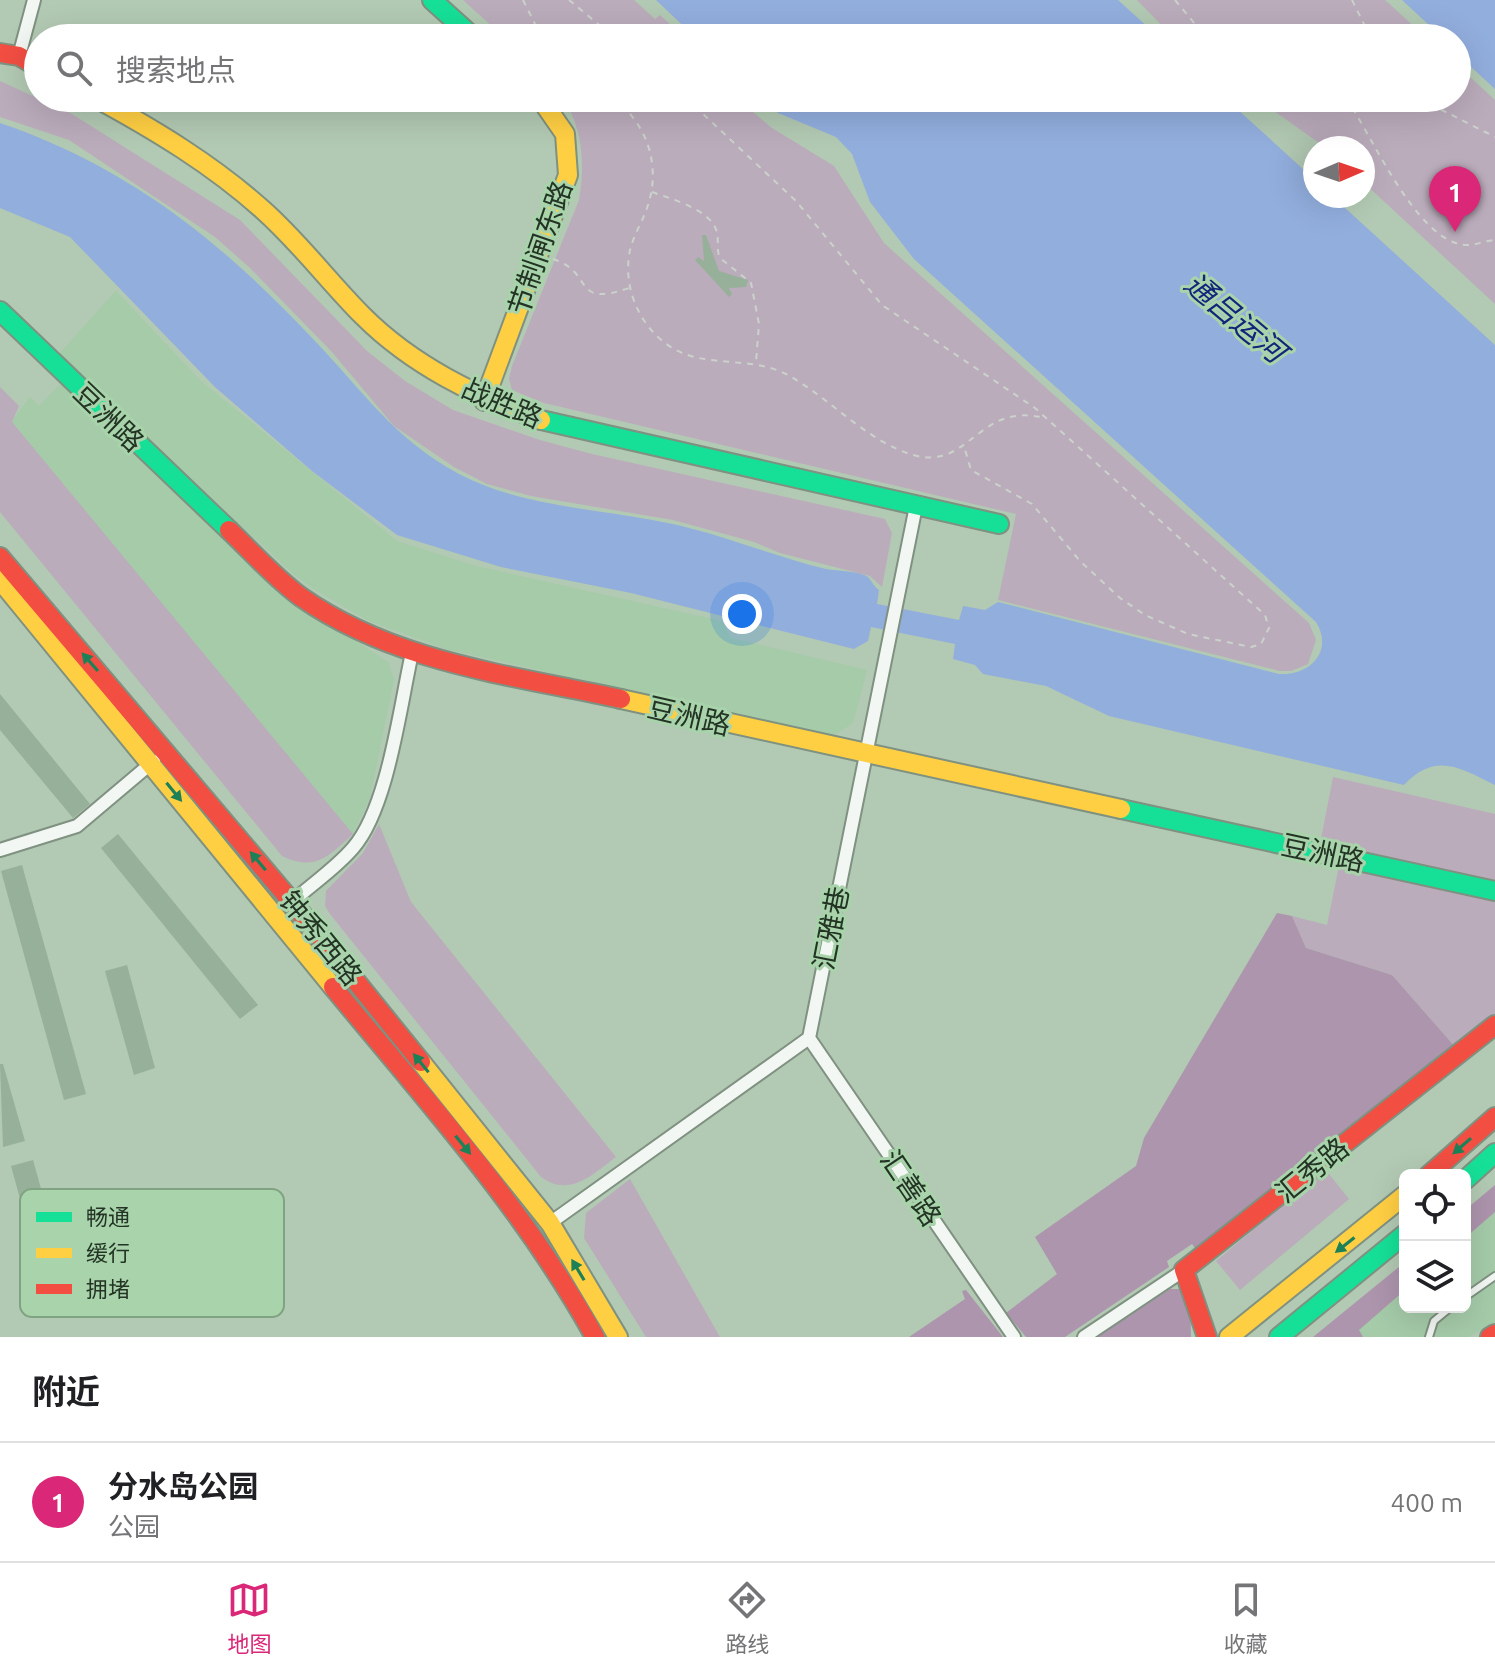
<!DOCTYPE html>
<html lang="zh">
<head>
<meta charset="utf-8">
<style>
  body { margin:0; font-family:Ubuntu,"Noto Sans SC",sans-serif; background:#f6f6f6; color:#202124 }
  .controls { position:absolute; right:24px; bottom:24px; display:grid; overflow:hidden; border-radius:12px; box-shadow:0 8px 32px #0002 }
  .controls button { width:72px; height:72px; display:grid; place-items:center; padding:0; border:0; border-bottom:2px solid #e0e0e0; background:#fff; color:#202124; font:40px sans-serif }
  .compass { position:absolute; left:1303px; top:136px; width:72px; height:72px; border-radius:50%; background:#fff; box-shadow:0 8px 32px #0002; rotate:88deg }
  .you { position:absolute; left:742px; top:614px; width:28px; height:28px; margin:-20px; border:6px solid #fff; border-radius:50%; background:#1a73e8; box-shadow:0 0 0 12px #1a73e833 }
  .badge { display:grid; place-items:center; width:52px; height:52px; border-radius:50%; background:#db2777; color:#fff; font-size:26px; font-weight:700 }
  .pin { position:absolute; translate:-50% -66px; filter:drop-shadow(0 2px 4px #0008) }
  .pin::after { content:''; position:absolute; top:42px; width:28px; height:24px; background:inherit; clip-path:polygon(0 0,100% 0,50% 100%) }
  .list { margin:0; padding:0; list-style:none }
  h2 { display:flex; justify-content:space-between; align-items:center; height:104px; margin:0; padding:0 32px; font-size:34px }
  h2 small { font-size:26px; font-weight:400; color:#757577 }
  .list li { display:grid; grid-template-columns:52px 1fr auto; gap:24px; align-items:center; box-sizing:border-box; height:120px; padding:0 32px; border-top:2px solid #e0e0e0 }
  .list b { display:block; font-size:30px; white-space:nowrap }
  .list p { margin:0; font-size:26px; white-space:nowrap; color:#757577 }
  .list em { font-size:26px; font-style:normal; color:#757577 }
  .icon { flex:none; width:44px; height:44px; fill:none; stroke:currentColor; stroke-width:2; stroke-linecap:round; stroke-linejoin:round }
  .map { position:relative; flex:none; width:1495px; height:1337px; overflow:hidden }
  .search { position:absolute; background:#fff; box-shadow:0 8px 32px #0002; left:24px; right:24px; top:24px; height:88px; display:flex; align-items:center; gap:20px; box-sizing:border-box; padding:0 28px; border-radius:44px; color:#757577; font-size:30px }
  .sheet { height:224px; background:#fff }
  nav { display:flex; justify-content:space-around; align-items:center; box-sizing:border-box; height:112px; border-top:2px solid #e0e0e0; background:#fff; font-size:22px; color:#757577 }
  nav a { display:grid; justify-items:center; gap:4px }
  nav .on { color:#db2777 }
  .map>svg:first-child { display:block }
  .built { fill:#a5cba9 }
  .green { fill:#bbacbb }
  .forest { fill:#ad95ad }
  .water { fill:#92aedd }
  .building { fill:#97b09a }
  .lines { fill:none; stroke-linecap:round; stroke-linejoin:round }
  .lane-casing { stroke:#7f9180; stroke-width:10 }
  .street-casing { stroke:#7f9180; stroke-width:16 }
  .fast-casing { stroke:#7f9180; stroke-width:22 }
  .slow-casing { stroke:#7f9180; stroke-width:22 }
  .jam-casing { stroke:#7f9180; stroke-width:22 }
  .path { stroke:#cbd2cb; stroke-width:2; stroke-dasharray:6 6; stroke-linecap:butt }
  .lane { stroke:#f3f7f4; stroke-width:6 }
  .street { stroke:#f3f7f4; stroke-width:12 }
  .fast { stroke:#16e098; stroke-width:18 }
  .slow { stroke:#ffcf43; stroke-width:18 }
  .jam { stroke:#f24e42; stroke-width:18 }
  .oneway { fill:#1d8158 }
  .labels { text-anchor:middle; stroke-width:6; stroke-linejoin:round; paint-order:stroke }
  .street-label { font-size:28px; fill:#233424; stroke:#a8d3ab }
  .water-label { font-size:30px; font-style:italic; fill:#12257a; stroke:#a8d3ab }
  .key { fill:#a8d3ab; stroke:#80a382; stroke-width:2 }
  .key-label { font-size:22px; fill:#233424 }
</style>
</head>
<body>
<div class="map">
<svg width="1495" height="1337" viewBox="0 0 1495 1337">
  <rect width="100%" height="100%" fill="#b2c9b3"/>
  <path class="built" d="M116 291 202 382 397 541 476 566 722 621 731 638 867 670 853 723 836 734H822L446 649 369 621 315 590 292 573 58 355Z
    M63 381 279 590 388 662 394 679 392 689 370 797 353 834 176 628 11 422 30 397 39 406Z
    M1495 1212V1322L1469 1337H1363L1358 1330 1405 1290V1307H1465V1238Z"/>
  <path class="green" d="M463 0H634L655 19 660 15 685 38H505Z
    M1137 0H1385L1427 38H1174Z
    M1457 65 1495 100V304L1363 182V148H1326L1256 98H1457Z
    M0 81 72 114 240 220 367 351 405 381 453 410 540 440 592 454 885 519 892 533 882 587 870 576 780 553 754 542 673 520 531 496 487 484 454 467 394 426 332 352 249 267 215 237 69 140 0 117Z
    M563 98H736L772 128 834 166 884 243 1309 623 1316 640 1308 664 1291 671H1280L998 600 1016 514 544 403 512 390 509 379 512 366 579 200C585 164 583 129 563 98Z
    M0 387 19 406 12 422 353 834C329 856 315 872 282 856L0 512Z
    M1333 777 1495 814V1017L1456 1048 1392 975 1306 948 1292 916 1327 925 1342 851 1320 844Z
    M379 824 411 902 616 1157C593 1174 570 1198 541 1177L330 914 325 906 326 891 363 853Z
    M1325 1169 1349 1199 1240 1290 1216 1261Z
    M630 1179 720 1337H646L584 1238 586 1213Z"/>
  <path class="forest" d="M1277 913 1292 916 1306 948 1392 975 1456 1048 1197 1251 1192 1244 1167 1261 1169 1267 1065 1337H1026L1006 1313 1057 1274 1035 1237 1136 1166 1144 1138Z
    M1495 1185V1212L1465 1238V1210Z
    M1405 1262V1290L1359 1330 1363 1337H1313Z
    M1170 1289H1179C1190 1303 1191 1320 1191 1337H1097Z
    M966 1290 1003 1337H909L965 1299 962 1291Z"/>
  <path class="water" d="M656 0H1118L1160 38H696Z
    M1402 0H1495V89L1457 54V38H1443Z
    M762 98H1225L1315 180V196H1332L1495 345V785C1459 767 1435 752 1404 785L1109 716 1046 686 983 674 975 665 953 659 955 644 871 627 868 641 854 649 631 593 501 567 397 535 312 471 215 387 70 237 0 208V123C129 167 222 242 314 340 363 391 394 439 459 474 518 505 588 508 652 520 712 530 768 555 826 569 837 571 860 571 868 577 872 581 873 586 879 590L877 604 959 620 963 606 985 610 998 602 1279 674C1310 676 1334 651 1316 622L914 259 870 202 852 154 836 137 778 113Z"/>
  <path class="building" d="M702 235H706L719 271 748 280 746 287 729 288 732 294 729 297 695 260 698 257 704 261Z
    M0 694 90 804 73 818 0 730Z
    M118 834 258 1005 240 1019 101 848Z
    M22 865 86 1094 64 1100 1 871Z
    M127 965 155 1068 134 1075 105 971Z
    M0 1064H3L25 1141 3 1147Z
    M33 1160 59 1253 37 1260 11 1166Z"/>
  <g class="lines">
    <defs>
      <path id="lane" d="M1465 1297 1495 1276
        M1429 1337 1434 1321 1451 1307"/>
      <path id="street" d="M19 56 34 0
        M0 850 77 826 154 761
        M292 902C312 884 336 868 353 848 388 808 400 706 412 653
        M809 1038 1014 1337
        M550 1223 809 1038 916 506
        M1084 1337 1184 1270"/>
      <path id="fast" d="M432 0 474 38
        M0 311 229 530
        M541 420 999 524
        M1121 809 1495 891
        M1465 1180 1495 1153
        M1279 1337 1405 1234"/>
      <path id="slow" d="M96 98C155 130 213 165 263 210 300 243 329 282 363 316 413 366 476 396 541 420
        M484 401 568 175 565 134 540 98
        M0 580 333 987
        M621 699 1121 809
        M421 1062 550 1223 618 1337
        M1229 1337 1405 1195"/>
      <path id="jam" d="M0 53 19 56 38 67
        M229 530C252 552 275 578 301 597 395 663 512 675 621 699
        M0 557 292 902 421 1062
        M333 987C426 1100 524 1208 595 1337
        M1429 1175 1495 1117
        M1207 1337 1184 1270 1495 1025
        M1490 1337 1495 1334"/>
    </defs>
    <use href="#lane" class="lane-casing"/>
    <use href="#street" class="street-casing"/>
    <use href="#fast" class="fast-casing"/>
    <use href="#slow" class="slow-casing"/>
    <use href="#jam" class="jam-casing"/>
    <path class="path" d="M523 0 542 38
      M569 0 615 38
      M1175 0 1195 24 1218 38
      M1352 0 1371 38
      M612 98C647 122 661 165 648 205 643 221 634 234 630 250 622 288 640 329 674 349 708 368 750 356 786 374 829 397 866 441 913 455 971 471 977 401 1045 418
      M686 98 796 201 882 305 1035 408 1265 615 1269 628 1261 644 1251 647 1188 634 1145 615 1120 598 1080 561 1032 504 971 470 964 446
      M1346 98C1372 135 1416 241 1465 245 1476 246 1486 240 1495 240
      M1407 98 1430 104 1495 137
      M652 192C671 199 713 210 717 233 719 242 716 249 720 258L751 283 759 324 756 362
      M553 259C596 273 570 308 629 288"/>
    <use href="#lane" class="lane"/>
    <use href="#street" class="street"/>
    <use href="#fast" class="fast"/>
    <use href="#slow" class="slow"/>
    <use href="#jam" class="jam"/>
  </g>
  <defs><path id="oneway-solid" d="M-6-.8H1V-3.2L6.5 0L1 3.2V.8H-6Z" transform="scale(2)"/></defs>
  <g class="oneway">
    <use href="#oneway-solid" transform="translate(90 662) rotate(-131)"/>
    <use href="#oneway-solid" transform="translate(174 792) rotate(51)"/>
    <use href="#oneway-solid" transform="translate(258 861) rotate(-130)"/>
    <use href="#oneway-solid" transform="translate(421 1063) rotate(-129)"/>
    <use href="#oneway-solid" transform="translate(463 1145) rotate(51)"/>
    <use href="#oneway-solid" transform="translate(1462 1146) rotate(139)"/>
    <use href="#oneway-solid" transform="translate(1345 1245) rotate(142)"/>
    <use href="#oneway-solid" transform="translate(578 1270) rotate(-121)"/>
  </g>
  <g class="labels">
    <g class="street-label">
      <text transform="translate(540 248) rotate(-71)" y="10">节制闸东路</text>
      <text transform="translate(502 403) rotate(23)" y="10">战胜路</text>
      <text transform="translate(109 417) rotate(44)" y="10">豆洲路</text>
      <text transform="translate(689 716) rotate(13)" y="10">豆洲路</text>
      <text transform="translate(1323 853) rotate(12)" y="10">豆洲路</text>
      <text transform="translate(831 928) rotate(-79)" y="10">汇雅巷</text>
      <text transform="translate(321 938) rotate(51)" y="10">钟秀西路</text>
      <text transform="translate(1312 1170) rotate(-39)" y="10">汇秀路</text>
      <text transform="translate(911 1188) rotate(56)" y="10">汇善路</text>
    </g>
    <g class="water-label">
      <text transform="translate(1235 318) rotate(40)" y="10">通吕运河</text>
    </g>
  </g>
  <rect x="20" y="1189" width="264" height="128" rx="12" class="key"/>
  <rect x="36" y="1212" width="36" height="10" fill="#16e098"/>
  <rect x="36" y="1248" width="36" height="10" fill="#ffcf43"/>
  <rect x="36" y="1284" width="36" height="10" fill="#f24e42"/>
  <g class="key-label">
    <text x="86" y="1225">畅通</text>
    <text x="86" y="1261">缓行</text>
    <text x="86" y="1297">拥堵</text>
  </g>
</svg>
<div class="controls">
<button><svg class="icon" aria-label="locate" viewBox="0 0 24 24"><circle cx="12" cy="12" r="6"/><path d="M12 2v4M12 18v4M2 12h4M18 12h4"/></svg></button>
<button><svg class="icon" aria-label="layers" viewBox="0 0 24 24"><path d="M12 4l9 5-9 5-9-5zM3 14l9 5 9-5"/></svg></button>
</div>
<svg class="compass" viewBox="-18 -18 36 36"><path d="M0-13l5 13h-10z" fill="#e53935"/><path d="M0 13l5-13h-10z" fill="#757577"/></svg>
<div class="you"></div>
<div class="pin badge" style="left:1455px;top:232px">1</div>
<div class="search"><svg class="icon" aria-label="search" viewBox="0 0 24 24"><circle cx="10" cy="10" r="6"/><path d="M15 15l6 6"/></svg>搜索地点</div>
</div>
<section class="sheet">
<h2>附近<small></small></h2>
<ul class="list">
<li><span class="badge">1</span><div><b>分水岛公园</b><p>公园</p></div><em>400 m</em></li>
</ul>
</section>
<nav>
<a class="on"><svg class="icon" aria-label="map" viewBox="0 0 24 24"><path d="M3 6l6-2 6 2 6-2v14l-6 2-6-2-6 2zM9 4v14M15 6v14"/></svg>地图</a>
<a><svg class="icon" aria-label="directions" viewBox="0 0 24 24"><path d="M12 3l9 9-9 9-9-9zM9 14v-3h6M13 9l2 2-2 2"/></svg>路线</a>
<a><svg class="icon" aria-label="saved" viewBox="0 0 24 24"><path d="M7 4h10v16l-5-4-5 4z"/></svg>收藏</a>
</nav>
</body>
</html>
